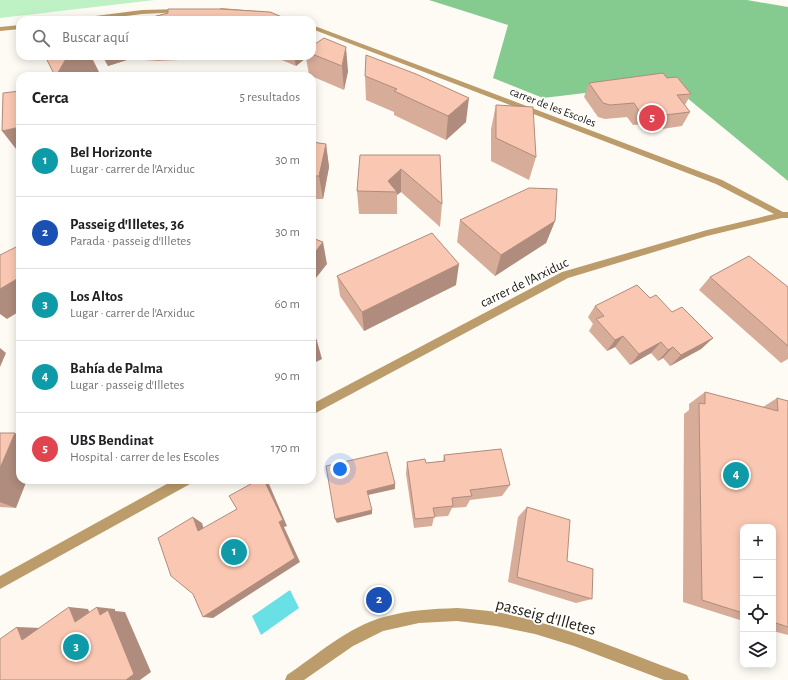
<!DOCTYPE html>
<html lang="es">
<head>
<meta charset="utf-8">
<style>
  body { margin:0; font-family:"Alegreya Sans",sans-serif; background:#f6f6f6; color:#202124 }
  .controls { position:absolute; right:12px; bottom:12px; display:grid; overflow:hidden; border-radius:8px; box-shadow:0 2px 10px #0003 }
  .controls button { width:36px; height:36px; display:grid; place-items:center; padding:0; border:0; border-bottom:1px solid #e0e0e0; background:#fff; color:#202124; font:20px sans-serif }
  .you { position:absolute; left:340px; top:469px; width:14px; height:14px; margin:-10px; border:3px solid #fff; border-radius:50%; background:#1a73e8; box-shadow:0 0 0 6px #1a73e833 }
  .badge { display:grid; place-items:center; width:26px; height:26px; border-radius:50%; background:#111827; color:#fff; font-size:13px; font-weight:700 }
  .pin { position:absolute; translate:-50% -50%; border:2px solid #fff; box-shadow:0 1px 4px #0006 }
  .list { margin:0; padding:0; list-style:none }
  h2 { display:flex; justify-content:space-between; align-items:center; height:52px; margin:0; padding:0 16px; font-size:17px }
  h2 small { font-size:13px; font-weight:400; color:#757577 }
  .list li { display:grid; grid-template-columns:26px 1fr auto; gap:12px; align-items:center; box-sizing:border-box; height:72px; padding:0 16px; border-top:1px solid #e0e0e0 }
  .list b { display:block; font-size:15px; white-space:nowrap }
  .list p { margin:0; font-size:13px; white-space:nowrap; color:#757577 }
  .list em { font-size:13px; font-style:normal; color:#757577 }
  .icon { flex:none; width:22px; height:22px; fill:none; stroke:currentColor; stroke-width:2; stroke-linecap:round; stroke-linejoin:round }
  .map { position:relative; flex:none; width:788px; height:680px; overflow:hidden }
  .search { position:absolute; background:#fff; box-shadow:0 2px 10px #0003; left:16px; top:16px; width:300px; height:44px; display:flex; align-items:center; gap:10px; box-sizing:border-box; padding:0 14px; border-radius:12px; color:#757577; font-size:15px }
  .panel { position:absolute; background:#fff; box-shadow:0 2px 10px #0003; left:16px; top:72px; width:300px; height:412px; border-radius:12px }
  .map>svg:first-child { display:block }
  .green { fill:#bef2c4 }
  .forest { fill:#85ca8f }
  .water { fill:#68e0e6 }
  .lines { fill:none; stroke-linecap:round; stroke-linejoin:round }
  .minor { fill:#bb9c6a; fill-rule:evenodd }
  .wall { fill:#d7ac99 }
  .shaded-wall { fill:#af8c7d }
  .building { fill:#fac8b2; stroke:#af8c7d }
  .labels { text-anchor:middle; stroke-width:3.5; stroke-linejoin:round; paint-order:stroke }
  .far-street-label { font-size:12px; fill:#221c0f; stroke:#fff }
  .street-label { font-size:14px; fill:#221c0f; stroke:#fff }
  .near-street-label { font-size:17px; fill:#221c0f; stroke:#fff }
</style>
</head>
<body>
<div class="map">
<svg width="788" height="680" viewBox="0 0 788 680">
  <rect width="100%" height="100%" fill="#fefbf4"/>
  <path class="green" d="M0 0H155L0 18Z"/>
  <path class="forest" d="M429 0H747L788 7V181L669 83 543 98 493 78 508 25Z"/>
  <path class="water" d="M290 590 299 608 261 635 252 616Z"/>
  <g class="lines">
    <path class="minor" d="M221 8 257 11 295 20H283L248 14 219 11V9Z
      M181 9 184 11 183 12 142 14 94 20H77L80 18 142 10Z
      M20 25V29L0 31V27Z
      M312 25 722 180 783 212H788V218H782L707 236 568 278 312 415V404L562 272 707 230 774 214 716 184 312 29Z
      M174 480H192L190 484 0 589V576Z
      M457 608C470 609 484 610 496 612 561 624 621 650 682 673L687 675 689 680H664L574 646 535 634 496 626 457 621 419 623 383 631 353 646 304 680H285L287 675C317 655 348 627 384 617 409 610 432 609 457 608Z"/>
  </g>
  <path class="wall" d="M312 35 313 45 348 71 344 90 309 75 306 58 296 66 272 56H312Z
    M366 55 466 122 446 140 394 115V112L366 100 365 76Z
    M102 56H222V58L158 61 130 59 108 66Z
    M667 78 691 94 685 105 690 112 682 126 649 131 645 124 633 125 627 117 605 119 598 117 584 97 589 83Z
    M496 105 536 157 529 180 491 161V129Z
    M312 142 326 144 329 167 323 199H312Z
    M360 155H440L442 204 440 227 401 192 397 195V214H359L357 191Z
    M460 220 555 221 546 243 495 276 457 242Z
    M337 276 456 285 364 331 340 296Z
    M710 277 788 287V359L781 363 699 290Z
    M650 298 672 312 713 338 701 349 670 366 663 358 658 361 651 353 630 365 615 347 607 351 589 331 593 324 588 317 595 306Z
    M705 392 763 407 777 398 788 401V635L773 631V527H743V621L683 602 684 414 689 410V404Z
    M0 433 16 508 0 507Z
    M444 455 510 485 502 496 470 500 466 507 452 508 448 516 434 517 432 526 414 528 406 474 407 462 426 463 443 461Z
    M527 507 567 561 592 599 576 603 508 582 518 517Z"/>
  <path class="shaded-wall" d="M312 35 314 52 312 54Z
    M346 47 348 71 344 90 342 66Z
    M70 56H91L100 74 95 76H56L67 57Z
    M103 56H128L130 59 108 66Z
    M294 56H306V58L296 66Z
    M469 98 466 122 446 140 448 116Z
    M20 127V154L2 131Z
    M326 144 329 167 323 199 319 176Z
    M401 169V192L397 195V192L388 181Z
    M555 221 546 243 495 276 501 255Z
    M323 242 327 264 312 283V256Z
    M459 264 456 285 364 331 362 312Z
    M20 277V311L7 319 0 314V289Z
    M623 336 615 347 607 351 615 340Z
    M713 338 701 349 670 366 681 355Z
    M317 341 322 359 312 364V344Z
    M661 342 651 353 630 365 639 354Z
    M673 347 663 358 658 361 668 350Z
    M0 348 6 353 0 367Z
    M15 433 20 436V480H27L16 508 0 502V468Z
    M264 480H265L269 484 287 526 284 527 300 562 213 618 203 617 279 522Z
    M395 484V489L368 495 367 491Z
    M372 510V514L337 523 335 519Z
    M193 517 202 523 206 536 198 531Z
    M69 607 88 609 94 623 75 622Z
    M97 607 115 609V611L125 612 151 672 140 680H126Z
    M17 627 41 628 22 640Z"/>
  <path class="building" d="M168 9H220L270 12 289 20H141L168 13Z
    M324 38 346 47 342 66 312 54V46Z
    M366 55 416 74 469 98 448 116 394 91 397 89 365 76Z
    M45 56H70L67 57 56 76H55Z
    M663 73 667 78 677 77 691 94 677 95 690 112 656 116 652 110 639 111 634 103 610 105 603 103 589 83Z
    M20 91V127L2 131 3 93Z
    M496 105 533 107 536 157 496 138Z
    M312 142 326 144 319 176H312Z
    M360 155H440L442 204 401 169 388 181 397 192 357 191Z
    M529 188 557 189 555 221 501 255 460 220Z
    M432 233 459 264 362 312 337 276Z
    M312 238 323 242 312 256Z
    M20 245V277L0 289V255Z
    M749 256 788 287V346L710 277Z
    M637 285 650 298 656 295 672 312 682 307 713 338 681 355 673 347 668 350 661 342 639 354 623 336 615 340 596 319 604 316 595 306Z
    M312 333 317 341 312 344Z
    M705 392 778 411 777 398 788 401V627L773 622V527H743V613L702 600 699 403 705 404Z
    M0 433H15L0 468Z
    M501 449 510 485 470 490 472 496 452 498 453 506 433 508 435 517 415 519 407 462 425 459 426 463 445 461 444 455Z
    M387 452 395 484 367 491 372 510 335 519 326 466Z
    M258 480H264L283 520 279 522 295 558 203 617 193 594 171 576 158 538 193 517 198 531 237 509 229 496Z
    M527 507 570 520 567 561 593 569 592 599 517 577Z
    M69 607 75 622 97 607 100 615 108 610 134 674 126 680H0V639L17 627 22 640Z"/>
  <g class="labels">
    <g class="far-street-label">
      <text transform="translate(553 107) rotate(21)" y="4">carrer de les Escoles</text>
    </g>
    <g class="street-label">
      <text transform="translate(524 282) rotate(-26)" y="5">carrer de l'Arxiduc</text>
    </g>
    <g class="near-street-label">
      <text transform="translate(546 616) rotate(15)" y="6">passeig d'Illetes</text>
    </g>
  </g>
</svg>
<div class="controls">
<button>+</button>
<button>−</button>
<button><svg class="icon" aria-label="locate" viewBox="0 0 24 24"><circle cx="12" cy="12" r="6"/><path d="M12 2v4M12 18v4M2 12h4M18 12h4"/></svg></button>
<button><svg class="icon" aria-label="layers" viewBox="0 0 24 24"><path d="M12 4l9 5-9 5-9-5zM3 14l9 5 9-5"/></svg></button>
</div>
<div class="you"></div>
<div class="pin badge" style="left:234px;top:552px;background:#0f9aa8">1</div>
<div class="pin badge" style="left:379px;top:600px;background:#1a4fb4">2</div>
<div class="pin badge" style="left:76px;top:647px;background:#0f9aa8">3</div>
<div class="pin badge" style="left:736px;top:475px;background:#0f9aa8">4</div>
<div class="pin badge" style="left:652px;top:118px;background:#e0444e">5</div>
<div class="search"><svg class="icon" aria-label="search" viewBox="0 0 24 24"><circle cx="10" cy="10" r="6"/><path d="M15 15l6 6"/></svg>Buscar aquí</div>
<section class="panel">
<h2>Cerca<small>5 resultados</small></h2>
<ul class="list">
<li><span class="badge" style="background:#0f9aa8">1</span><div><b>Bel Horizonte</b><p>Lugar · carrer de l'Arxiduc</p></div><em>30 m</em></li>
<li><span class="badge" style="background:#1a4fb4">2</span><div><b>Passeig d'Illetes, 36</b><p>Parada · passeig d'Illetes</p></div><em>30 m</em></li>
<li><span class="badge" style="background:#0f9aa8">3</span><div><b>Los Altos</b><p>Lugar · carrer de l'Arxiduc</p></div><em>60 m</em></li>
<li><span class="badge" style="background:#0f9aa8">4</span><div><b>Bahía de Palma</b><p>Lugar · passeig d'Illetes</p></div><em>90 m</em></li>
<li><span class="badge" style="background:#e0444e">5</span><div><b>UBS Bendinat</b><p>Hospital · carrer de les Escoles</p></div><em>170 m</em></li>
</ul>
</section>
</div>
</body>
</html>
